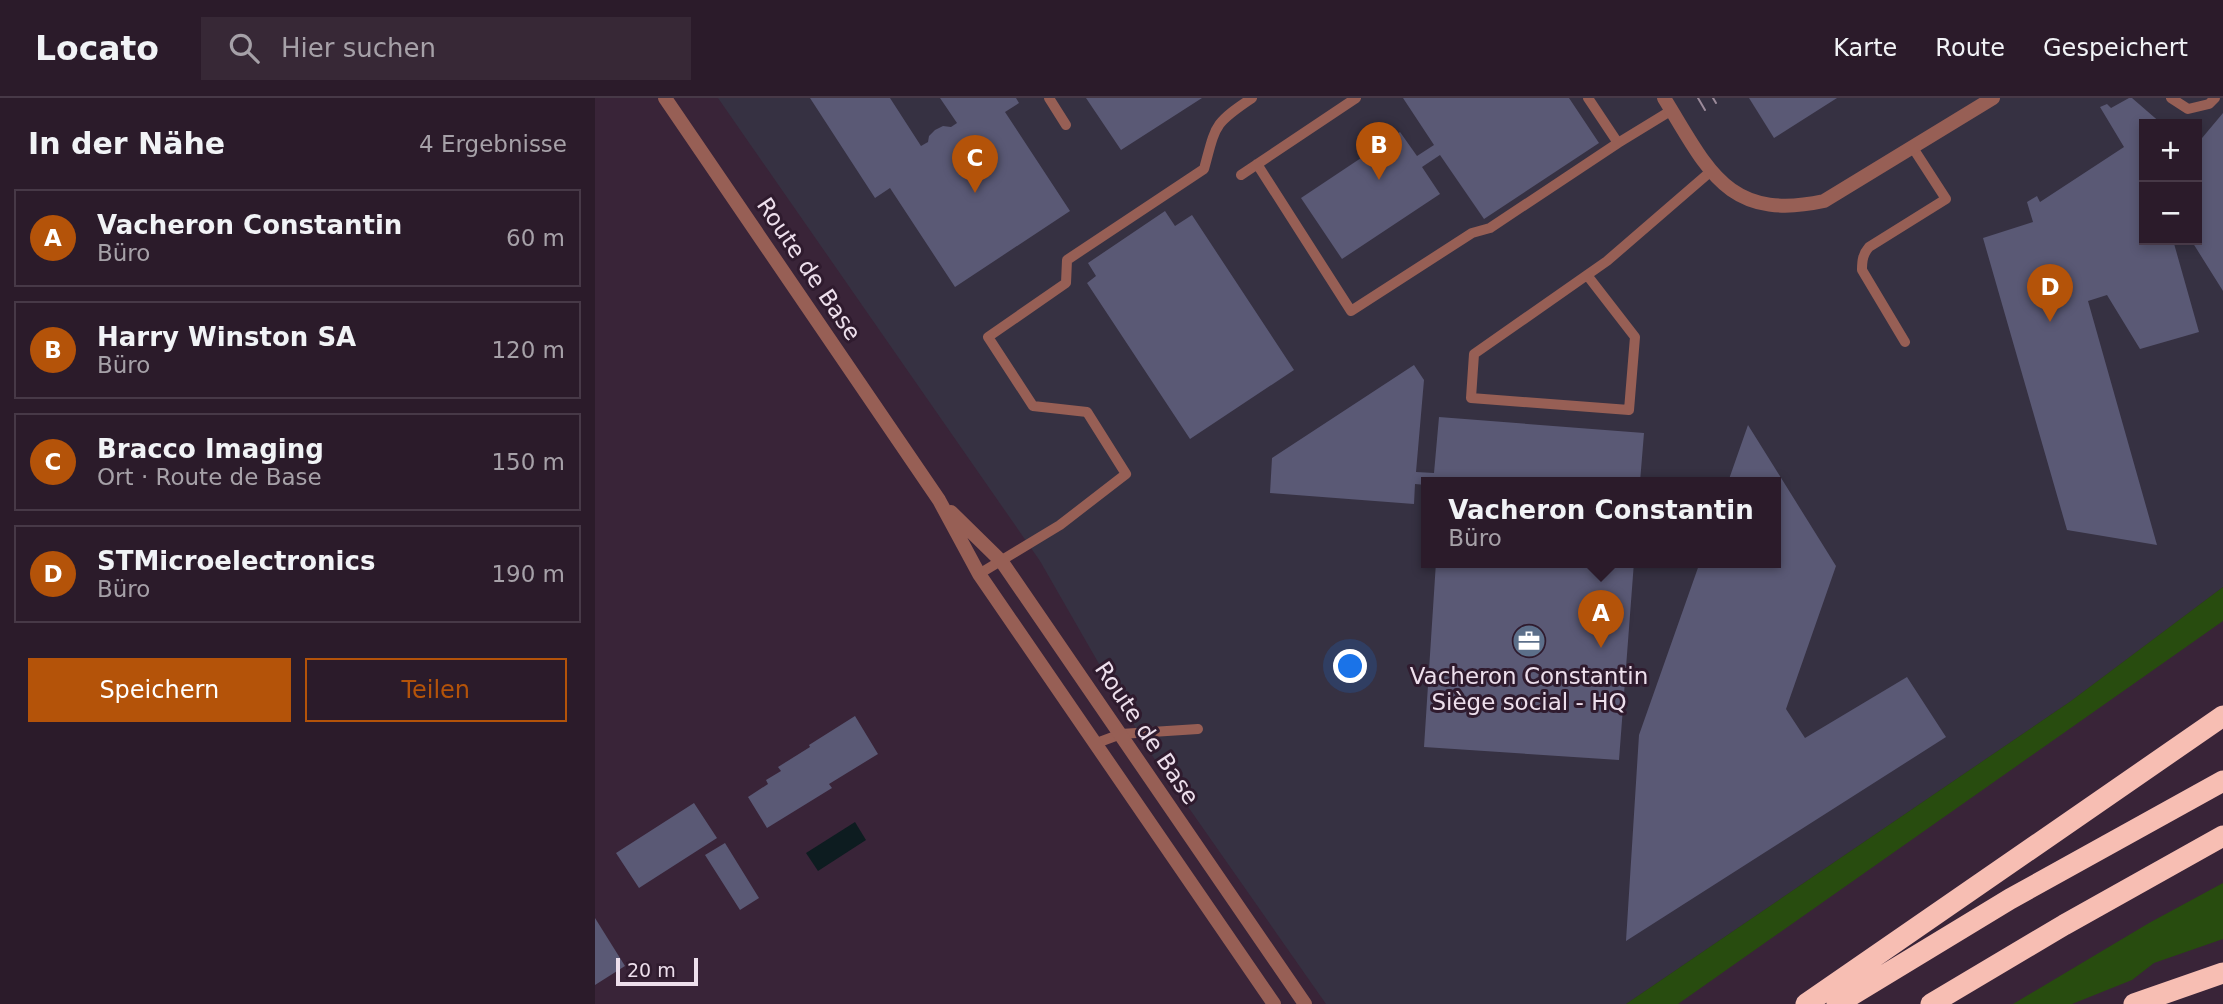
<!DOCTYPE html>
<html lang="de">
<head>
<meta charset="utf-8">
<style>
  body { margin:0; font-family:"DejaVu Sans",sans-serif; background:#372836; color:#f1f3f6 }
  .controls { position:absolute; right:21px; top:21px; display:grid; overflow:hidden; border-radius:0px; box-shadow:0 4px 10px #0003 }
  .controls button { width:63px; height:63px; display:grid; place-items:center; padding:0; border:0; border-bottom:2px solid #473947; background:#2b1b2a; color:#f1f3f6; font:35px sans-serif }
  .scale { position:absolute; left:21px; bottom:18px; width:82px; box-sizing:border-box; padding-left:7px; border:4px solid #eddfec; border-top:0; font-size:19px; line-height:24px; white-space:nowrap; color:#eddfec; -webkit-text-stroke:5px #2f1b2e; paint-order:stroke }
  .you { position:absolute; left:756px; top:569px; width:24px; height:24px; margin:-18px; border:5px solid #fff; border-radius:50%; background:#1a73e8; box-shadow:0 0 0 10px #1a73e833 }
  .badge { display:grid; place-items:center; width:46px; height:46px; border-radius:50%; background:#b45309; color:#fff; font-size:23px; font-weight:700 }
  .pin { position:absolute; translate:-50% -58px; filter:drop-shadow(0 2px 4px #0008) }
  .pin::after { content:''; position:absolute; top:37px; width:24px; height:21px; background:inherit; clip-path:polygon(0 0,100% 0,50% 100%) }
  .popup { position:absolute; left:826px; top:379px; width:360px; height:91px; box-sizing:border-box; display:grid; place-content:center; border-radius:0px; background:#2b1b2a; filter:drop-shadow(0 2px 5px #0005); font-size:23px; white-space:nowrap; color:#a6a1a8 }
  .popup b { font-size:26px; color:#f1f3f6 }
  .popup::after { content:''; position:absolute; left:50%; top:100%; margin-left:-14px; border:14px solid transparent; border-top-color:#2b1b2a }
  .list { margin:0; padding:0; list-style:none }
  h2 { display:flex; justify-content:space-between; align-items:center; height:91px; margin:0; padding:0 28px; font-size:30px }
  h2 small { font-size:23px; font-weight:400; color:#a6a1a8 }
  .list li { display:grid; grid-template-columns:46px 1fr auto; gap:21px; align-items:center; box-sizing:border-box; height:98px; margin:0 14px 14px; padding:0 14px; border:2px solid #473947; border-radius:0px }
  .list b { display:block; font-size:26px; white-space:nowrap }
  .list p { margin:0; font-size:23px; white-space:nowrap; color:#a6a1a8 }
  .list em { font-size:23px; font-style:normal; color:#a6a1a8 }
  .actions { display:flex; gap:14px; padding:21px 28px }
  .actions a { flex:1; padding:16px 0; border:2px solid #b45309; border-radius:0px; text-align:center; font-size:24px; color:#b45309 }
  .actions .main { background:#b45309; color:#fff }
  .icon { flex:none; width:38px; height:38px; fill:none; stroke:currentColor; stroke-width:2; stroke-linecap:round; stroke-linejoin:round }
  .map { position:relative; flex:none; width:1628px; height:906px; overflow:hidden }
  header { display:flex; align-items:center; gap:42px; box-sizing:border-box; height:98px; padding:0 35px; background:#2b1b2a; border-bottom:2px solid #473947 }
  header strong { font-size:33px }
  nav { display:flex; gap:38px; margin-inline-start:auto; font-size:24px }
  .search { width:490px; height:63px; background:#372836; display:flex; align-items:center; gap:18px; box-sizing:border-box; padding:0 24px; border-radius:0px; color:#a6a1a8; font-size:26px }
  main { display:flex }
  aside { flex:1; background:#2b1b2a }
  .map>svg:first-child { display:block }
  .industrial { fill:#363142; fill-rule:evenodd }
  .green { fill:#284c0f }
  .water { fill:#0d1c20 }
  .building { fill:#5a5975 }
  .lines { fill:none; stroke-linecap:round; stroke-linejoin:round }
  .service { stroke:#975f55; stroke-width:10 }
  .minor { stroke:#975f55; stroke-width:14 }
  .tertiary { stroke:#975f55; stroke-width:14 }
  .motorway { stroke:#f7beb3; stroke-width:21 }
  .tram { stroke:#9b8a9a; stroke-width:2 }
  .labels { text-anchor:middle; stroke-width:6; stroke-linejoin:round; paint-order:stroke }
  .street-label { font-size:23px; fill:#eddfec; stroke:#2f1b2e }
  .poi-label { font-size:23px; fill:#eddfec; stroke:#2f1b2e }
</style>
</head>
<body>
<header>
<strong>Locato</strong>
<div class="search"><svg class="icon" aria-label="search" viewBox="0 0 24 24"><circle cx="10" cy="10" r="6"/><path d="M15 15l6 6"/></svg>Hier suchen</div>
<nav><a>Karte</a><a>Route</a><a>Gespeichert</a></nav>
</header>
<main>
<aside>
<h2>In der Nähe<small>4 Ergebnisse</small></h2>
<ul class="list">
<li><span class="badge">A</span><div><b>Vacheron Constantin</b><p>Büro</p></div><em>60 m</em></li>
<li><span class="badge">B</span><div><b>Harry Winston SA</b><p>Büro</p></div><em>120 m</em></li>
<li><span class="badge">C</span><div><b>Bracco Imaging</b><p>Ort · Route de Base</p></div><em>150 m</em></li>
<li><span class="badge">D</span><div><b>STMicroelectronics</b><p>Büro</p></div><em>190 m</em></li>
</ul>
<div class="actions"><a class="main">Speichern</a><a>Teilen</a></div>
</aside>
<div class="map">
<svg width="1628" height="906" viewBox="0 0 1628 906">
  <rect width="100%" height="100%" fill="#392438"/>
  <path class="industrial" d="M123 0H1628V489L1476 603 1031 906H731L554 653 445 463ZM1549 26H1602V142H1549ZM831 384H1181V464H831Z"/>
  <path class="green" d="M1628 489V523L1083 906H1031L1476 603Z
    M1628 785V841L1559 865 1537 882 1477 906H1418L1554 825Z"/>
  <path class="water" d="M260 724 271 742 223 773 211 755Z"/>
  <path class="building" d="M215 0H295L326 48 333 44 334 38 340 32 348 28 356 29 362 25 345 0H421L424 5 410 14 475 113 360 189 295 90 280 100Z
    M491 0H607L526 52Z
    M808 0H974L1004 45 889 121 845 57 827 69 845 96 747 161 706 100 805 34 822 58 839 47Z
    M1154 0H1242L1179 40Z
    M1534 0H1537L1567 26H1549V142H1578L1604 234 1545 251 1512 197 1493 203 1562 447 1472 432 1388 140 1438 124 1432 104 1442 98 1445 104 1529 49 1505 9 1512 6 1516 10Z
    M1628 15V193L1596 142H1602V46Z
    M570 113 580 128 597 117 699 272 595 341 492 185 501 178 493 165Z
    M819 267 829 282 821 374 839 375 844 319 1049 335 1045 384H831V387L820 386 819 406 675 395 677 360Z
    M1153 327 1241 468 1191 611 1210 640 1312 579 1351 639 1031 843 1044 637 1105 464H1181V384H1133Z
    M841 464H1039L1024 662 829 649Z
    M260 618 283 656 234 686 237 690 172 730 153 699 173 686 171 682 186 673 183 669 215 649 214 647Z
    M99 705 122 740 44 790 21 755Z
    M130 745 164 800 145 812 110 757Z
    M0 820 30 868 0 887Z"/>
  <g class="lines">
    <path class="service" d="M454 0 471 27
      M993 0 1023 45
      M1576 0 1593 11 1614 6 1620 0
      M662 66 756 213 877 135 895 130 1023 45 1077 12
      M646 77 761 0
      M992 177 1040 239 1034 312 876 300 879 256 1012 163 1115 74
      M1310 244 1267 172C1267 162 1268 156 1274 149L1351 101 1318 50
      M384 476 465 427 531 376 492 314 438 308 393 239 471 185 472 162 609 71C621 27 618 26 657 0
      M499 646 526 636 603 631"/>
    <path class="minor" d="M1069 0C1113 71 1132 124 1229 103L1398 0"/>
    <path class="tertiary" d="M70 0 344 402 384 476 679 906
      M356 414 407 464 710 906"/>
    <path class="motorway" d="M1211 906 1628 618
      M1242 906 1415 801 1628 683
      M1336 906 1469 827 1628 738
      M1539 906 1628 875"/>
    <path class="tram" d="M1103 0 1110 12
      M1118 0 1121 5"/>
  </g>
  <defs>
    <symbol id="office-disc" viewBox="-11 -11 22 22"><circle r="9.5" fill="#5c6f8a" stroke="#2f1b2e"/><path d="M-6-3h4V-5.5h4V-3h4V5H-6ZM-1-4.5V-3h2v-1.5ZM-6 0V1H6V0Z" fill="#fff"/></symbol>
  </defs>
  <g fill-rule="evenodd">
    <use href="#office-disc" x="915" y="524" width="38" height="38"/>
  </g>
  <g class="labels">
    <g class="street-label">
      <text transform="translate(214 171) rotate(56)" y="8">Route de Base</text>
      <text transform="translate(552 635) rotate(56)" y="8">Route de Base</text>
    </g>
    <g class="poi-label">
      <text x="934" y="586">Vacheron Constantin<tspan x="934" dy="26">Siège social - HQ</tspan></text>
    </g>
  </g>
</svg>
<div class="controls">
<button>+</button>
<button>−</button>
</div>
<div class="scale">20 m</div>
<div class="you"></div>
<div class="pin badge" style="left:1006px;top:550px">A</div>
<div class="popup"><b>Vacheron Constantin</b>Büro</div>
<div class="pin badge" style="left:784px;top:82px">B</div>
<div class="pin badge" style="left:380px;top:95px">C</div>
<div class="pin badge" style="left:1455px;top:224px">D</div>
</div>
</main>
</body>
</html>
